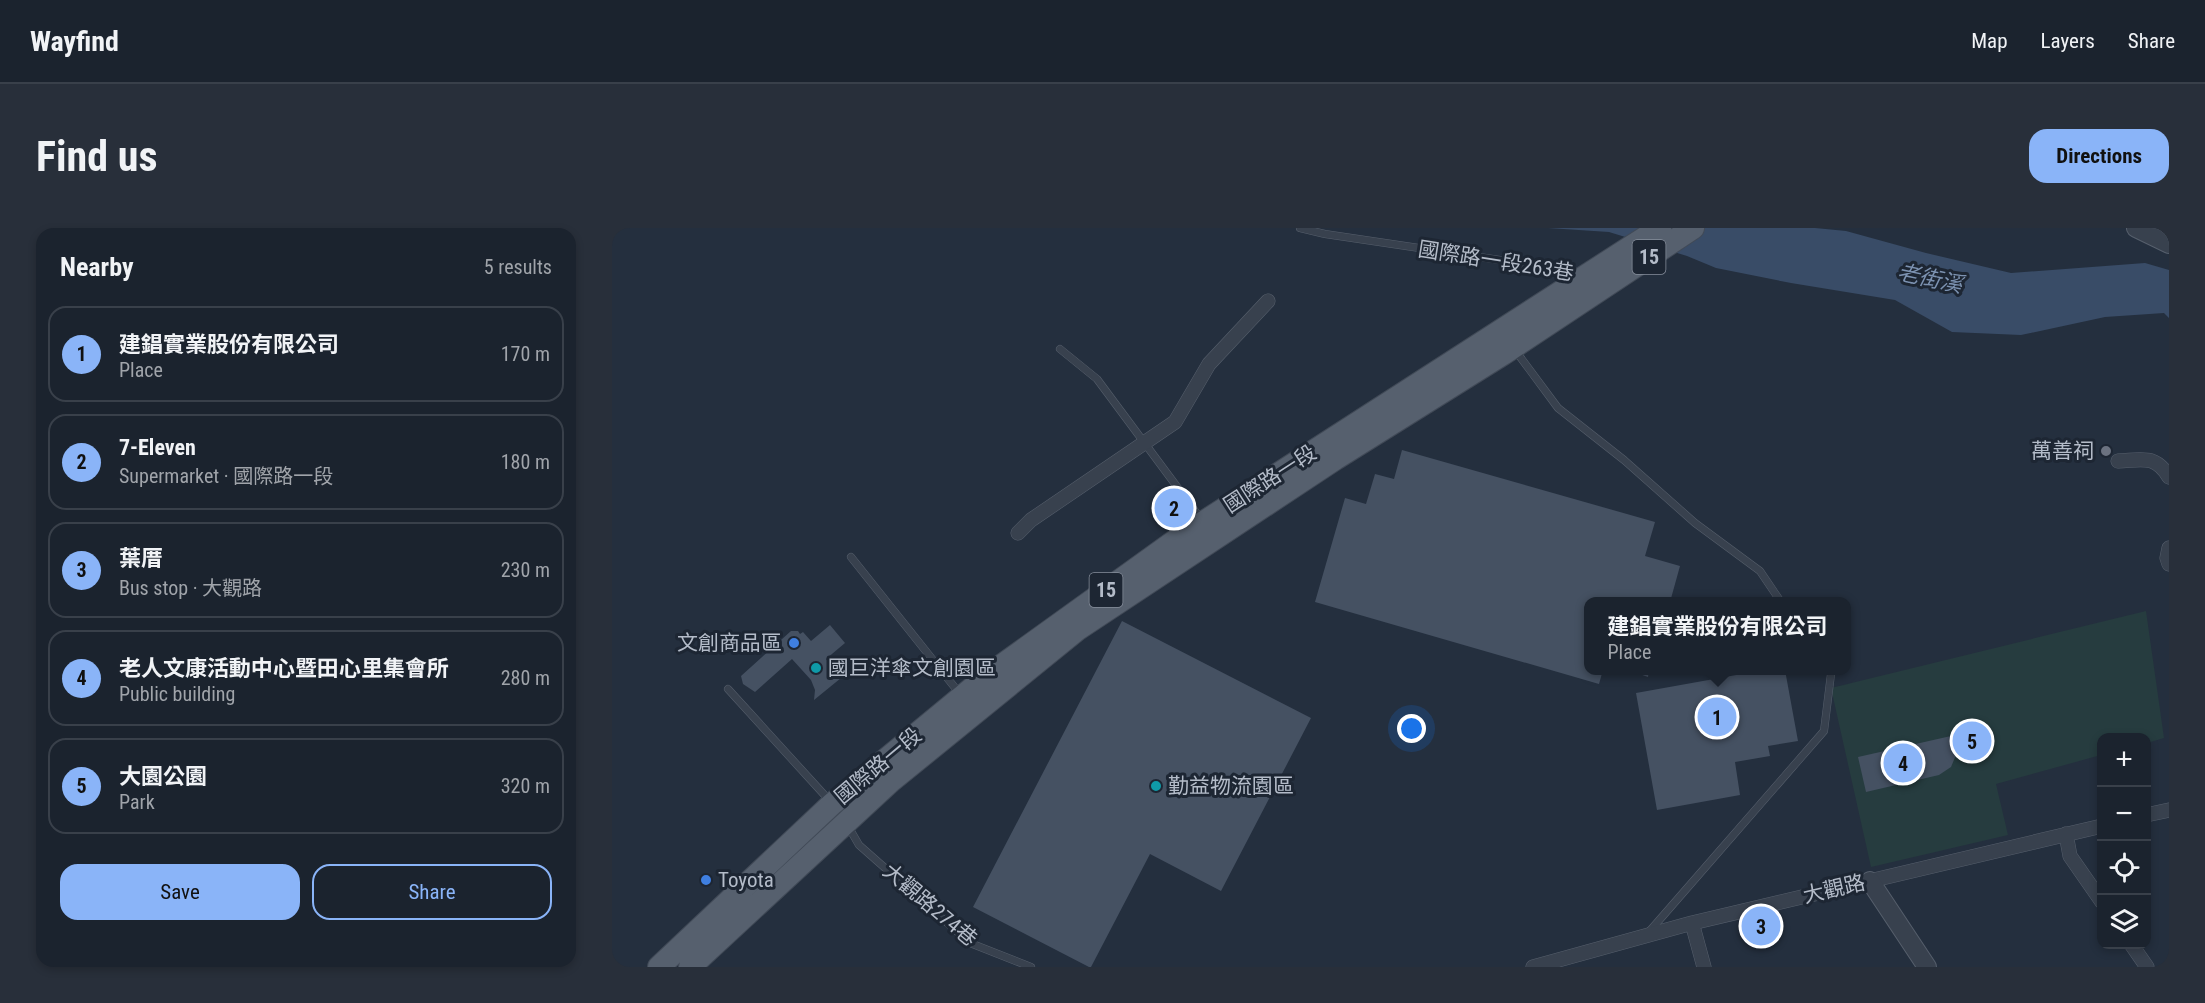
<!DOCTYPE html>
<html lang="en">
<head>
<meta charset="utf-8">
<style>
  body { margin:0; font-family:"Roboto Condensed","Noto Sans TC",sans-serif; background:#282f3a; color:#f1f3f6 }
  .controls { position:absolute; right:18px; bottom:18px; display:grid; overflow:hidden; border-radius:12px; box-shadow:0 3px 9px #0003 }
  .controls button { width:54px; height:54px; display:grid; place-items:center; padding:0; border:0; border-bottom:2px solid #39404a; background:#1b232e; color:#f1f3f6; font:30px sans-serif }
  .you { position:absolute; left:800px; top:501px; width:21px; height:21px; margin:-15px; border:4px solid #fff; border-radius:50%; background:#1a73e8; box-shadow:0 0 0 9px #1a73e833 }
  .badge { display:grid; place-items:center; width:39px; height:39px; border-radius:50%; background:#8ab4f8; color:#111; font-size:20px; font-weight:700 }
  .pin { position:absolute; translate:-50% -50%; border:3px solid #fff; box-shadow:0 2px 6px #0006 }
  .popup { position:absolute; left:972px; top:369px; width:267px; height:78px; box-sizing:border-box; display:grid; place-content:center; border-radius:12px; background:#1b232e; filter:drop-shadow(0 2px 4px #0005); font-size:20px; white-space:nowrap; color:#a0a4aa }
  .popup b { font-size:22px; color:#f1f3f6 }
  .popup::after { content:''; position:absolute; left:50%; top:100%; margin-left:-12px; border:12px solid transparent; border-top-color:#1b232e }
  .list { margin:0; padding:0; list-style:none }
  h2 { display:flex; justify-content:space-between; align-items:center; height:78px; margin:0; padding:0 24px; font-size:26px }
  h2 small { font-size:20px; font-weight:400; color:#a0a4aa }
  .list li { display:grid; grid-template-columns:39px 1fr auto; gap:18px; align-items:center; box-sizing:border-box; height:96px; margin:0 12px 12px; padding:0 12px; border:2px solid #39404a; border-radius:18px }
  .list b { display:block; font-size:22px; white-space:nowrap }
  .list p { margin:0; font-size:20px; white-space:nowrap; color:#a0a4aa }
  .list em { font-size:20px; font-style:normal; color:#a0a4aa }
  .actions { display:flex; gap:12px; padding:18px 24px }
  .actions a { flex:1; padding:14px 0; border:2px solid #8ab4f8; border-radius:18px; text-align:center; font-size:21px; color:#8ab4f8 }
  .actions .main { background:#8ab4f8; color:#111 }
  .icon { flex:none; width:33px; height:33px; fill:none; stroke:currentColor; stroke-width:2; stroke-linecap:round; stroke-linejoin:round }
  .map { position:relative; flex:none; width:1557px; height:739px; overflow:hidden; border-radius:18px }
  header { display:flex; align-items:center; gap:36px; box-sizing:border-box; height:84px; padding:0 30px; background:#1b232e; border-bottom:2px solid #39404a }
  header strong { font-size:28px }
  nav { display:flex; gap:33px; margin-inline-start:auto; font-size:21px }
  .intro { display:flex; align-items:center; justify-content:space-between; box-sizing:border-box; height:144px; padding:0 36px }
  h1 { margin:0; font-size:42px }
  .button { padding:15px 27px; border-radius:18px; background:#8ab4f8; color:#111; font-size:21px; font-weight:700 }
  main { display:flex; gap:36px; padding:0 36px }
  aside { flex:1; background:#1b232e; border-radius:18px; box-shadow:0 3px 9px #0003 }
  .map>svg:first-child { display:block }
  .green { fill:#263c3f }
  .water { fill:#394c67 }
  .building { fill:#455162 }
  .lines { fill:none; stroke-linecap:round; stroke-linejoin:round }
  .service-casing { stroke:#565f6c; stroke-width:8 }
  .minor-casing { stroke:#565f6c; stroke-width:15 }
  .tertiary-casing { stroke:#565f6c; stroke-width:20 }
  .primary-casing { stroke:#414a57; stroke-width:24 }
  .service { stroke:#38414e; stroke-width:7 }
  .minor { stroke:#38414e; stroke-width:14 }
  .tertiary { stroke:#38414e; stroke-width:18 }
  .primary { stroke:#56606e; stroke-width:22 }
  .worship-dot { fill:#6b7280; stroke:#1d2633; stroke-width:2 }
  .shop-dot { fill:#3f7fe0; stroke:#1d2633; stroke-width:2 }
  .culture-dot { fill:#0f9aa8; stroke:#1d2633; stroke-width:2 }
  .labels { text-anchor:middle; stroke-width:6; stroke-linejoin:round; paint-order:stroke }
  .shield { fill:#1d2633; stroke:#878f9c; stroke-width:1.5 }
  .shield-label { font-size:20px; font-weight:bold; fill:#b4bcc9 }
  .street-label { font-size:21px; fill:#b4bcc9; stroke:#1d2633 }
  .poi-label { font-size:21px; fill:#b4bcc9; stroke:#1d2633; text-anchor:start }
  .water-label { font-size:22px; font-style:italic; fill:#7c92b1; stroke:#1d2633 }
</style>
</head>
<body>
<header>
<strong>Wayfind</strong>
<nav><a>Map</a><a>Layers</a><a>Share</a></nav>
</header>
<div class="intro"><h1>Find us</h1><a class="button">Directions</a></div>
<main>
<aside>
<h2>Nearby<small>5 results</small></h2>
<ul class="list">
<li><span class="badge">1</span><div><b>建錩實業股份有限公司</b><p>Place</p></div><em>170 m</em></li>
<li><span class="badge">2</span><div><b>7-Eleven</b><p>Supermarket · 國際路一段</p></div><em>180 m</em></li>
<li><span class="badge">3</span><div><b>葉厝</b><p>Bus stop · 大觀路</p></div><em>230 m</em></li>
<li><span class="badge">4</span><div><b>老人文康活動中心暨田心里集會所</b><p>Public building</p></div><em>280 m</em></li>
<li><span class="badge">5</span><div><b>大園公園</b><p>Park</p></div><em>320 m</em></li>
</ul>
<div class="actions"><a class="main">Save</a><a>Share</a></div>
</aside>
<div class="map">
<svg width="1557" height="739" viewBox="0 0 1557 739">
  <rect width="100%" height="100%" fill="#242f3e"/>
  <path class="green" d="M1534 383 1552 510 1535 515 1534 509H1490L1489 527 1384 556 1396 607 1259 639 1219 460Z"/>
  <path class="water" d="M936 0H1203L1234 3 1314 25 1399 45 1533 35 1557 42V90L1552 85 1493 89 1409 107 1340 104 1283 72 1179 55 1104 40 1075 28 997 4Z"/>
  <path class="building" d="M790 222 1043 294 1033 328 1068 338 1058 374H976V442H991L987 456 703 374 733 270 754 276 763 246 782 251Z
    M510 393 699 490 609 663 538 626 479 739H477L361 679Z
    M218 397 233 415 214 431 229 450 202 472 203 462 199 452 180 431 143 464 131 456 129 448 179 403H186L188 406 191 404 199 413Z
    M1016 442H1037L1036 449Z
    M1141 442H1173L1186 513 1156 518 1158 528 1123 534 1128 567 1045 582 1024 465 1141 444Z
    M1339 508 1344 527 1339 539 1327 547 1254 564 1246 529Z"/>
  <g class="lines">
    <defs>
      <path id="service" d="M688 0 713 6 955 42 968 46
        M448 121 485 151 589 291
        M903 122 946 180 1012 232 1083 295 1148 343 1169 374
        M239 329 348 466
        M116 461 217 572
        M236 598 247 617 358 715 419 739
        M1036 705 1212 503 1219 446 1216 442"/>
      <path id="minor" d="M1506 233C1530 232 1543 226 1557 249
        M406 305 419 292 563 194 597 136 656 73
        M1557 320 1555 330 1557 336
        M1534 587 1557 582
        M1454 606 1458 628 1490 674
        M1080 695 1092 739
        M1519 716 1535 739
        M921 739 1080 695 1490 598"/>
      <path id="tertiary" d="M1524 0 1557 16
        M1258 653 1315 739"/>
      <path id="primary" d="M47 739 220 576 375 448 567 310 1048 0
        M78 739 279 553 466 401 723 231 891 126 1081 0"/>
    </defs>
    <use href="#service" class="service-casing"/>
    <use href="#minor" class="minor-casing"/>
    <use href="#tertiary" class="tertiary-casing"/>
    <use href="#primary" class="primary-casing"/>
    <use href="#service" class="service"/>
    <use href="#minor" class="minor"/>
    <use href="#tertiary" class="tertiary"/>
    <use href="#primary" class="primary"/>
  </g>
  <circle class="worship-dot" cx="1494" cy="223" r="6"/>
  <g class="shop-dot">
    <circle cx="182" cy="415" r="6"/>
    <circle cx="94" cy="652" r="6"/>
  </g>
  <g class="culture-dot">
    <circle cx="204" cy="440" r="6"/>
    <circle cx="544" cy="558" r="6"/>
  </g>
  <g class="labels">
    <g class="shield">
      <rect x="1020.5" y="12" width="33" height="34" rx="4.5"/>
      <rect x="477.5" y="345" width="33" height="34" rx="4.5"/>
    </g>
    <g class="shield-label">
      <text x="1037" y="36">15</text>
      <text x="494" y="369">15</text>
    </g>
    <g class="street-label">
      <text transform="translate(884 33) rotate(9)" y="7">國際路一段263巷</text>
      <text transform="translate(658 251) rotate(-33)" y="7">國際路一段</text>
      <text transform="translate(266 538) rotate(-40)" y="7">國際路一段</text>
      <text transform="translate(1222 661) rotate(-13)" y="7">大觀路</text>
      <text transform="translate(318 677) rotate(40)" y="7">大觀路274巷</text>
    </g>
    <g class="poi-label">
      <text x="1482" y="230" text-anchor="end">萬善祠</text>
      <text x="170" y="422" text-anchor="end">文創商品區</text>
      <text x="216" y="447">國巨洋傘文創園區</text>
      <text x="556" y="565">勤益物流園區</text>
      <text x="106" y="659">Toyota</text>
    </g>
    <g class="water-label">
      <text transform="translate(1318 50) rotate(12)" y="8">老街溪</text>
    </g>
  </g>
</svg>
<div class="controls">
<button>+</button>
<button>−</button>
<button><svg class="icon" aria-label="locate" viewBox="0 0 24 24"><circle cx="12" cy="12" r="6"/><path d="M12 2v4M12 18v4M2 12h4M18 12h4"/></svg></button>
<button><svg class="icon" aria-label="layers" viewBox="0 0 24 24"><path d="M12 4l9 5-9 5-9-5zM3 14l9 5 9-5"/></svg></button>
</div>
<div class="you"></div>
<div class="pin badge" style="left:1105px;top:489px">1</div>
<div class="popup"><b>建錩實業股份有限公司</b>Place</div>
<div class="pin badge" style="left:562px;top:280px">2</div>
<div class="pin badge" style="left:1149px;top:698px">3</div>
<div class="pin badge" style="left:1291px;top:535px">4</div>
<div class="pin badge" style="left:1360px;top:513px">5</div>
</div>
</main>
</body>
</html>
